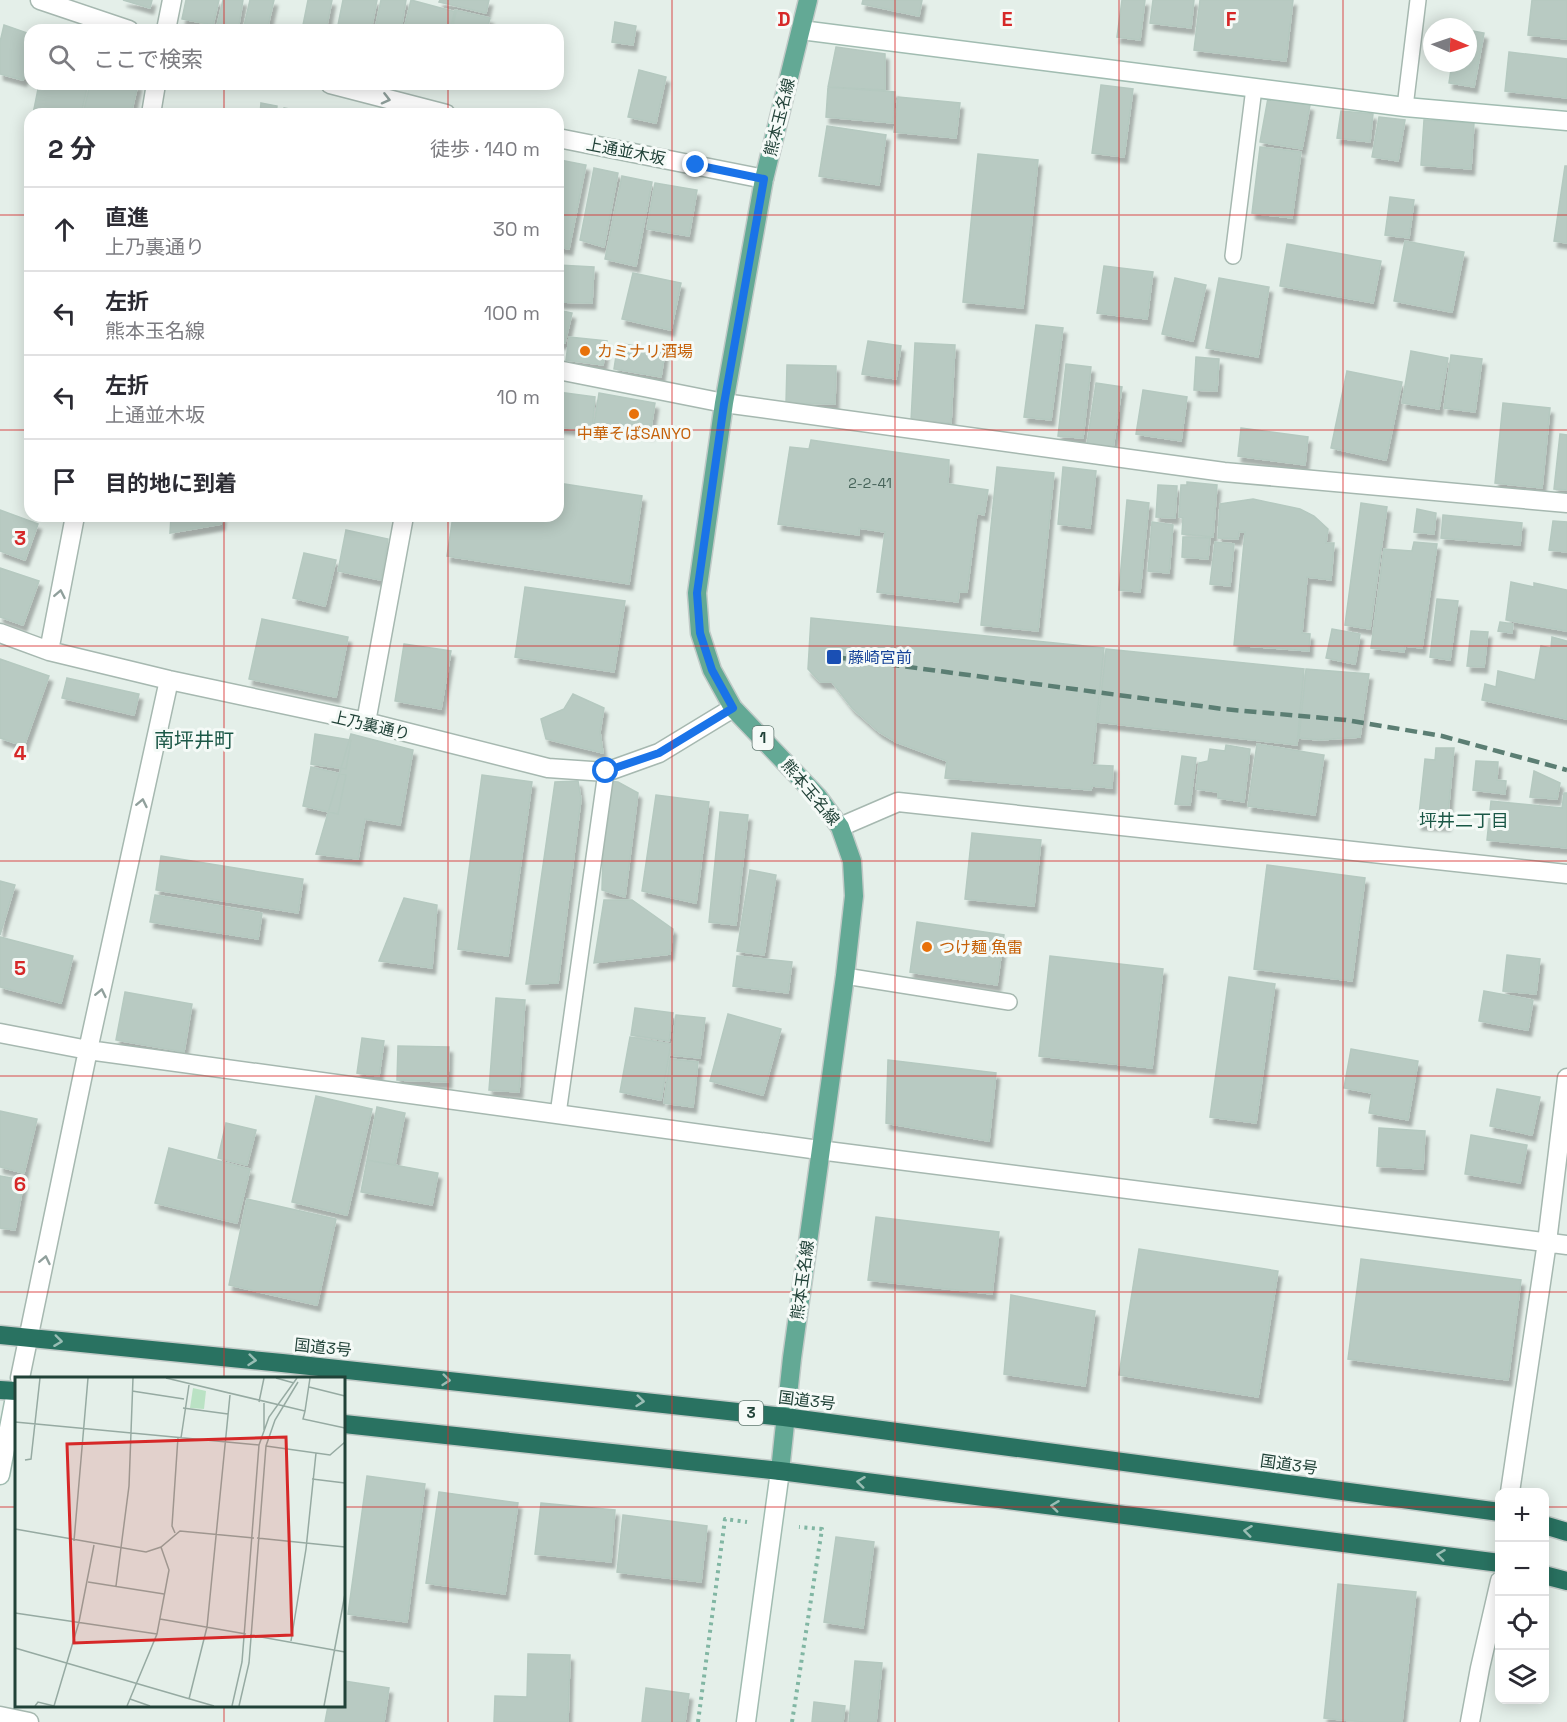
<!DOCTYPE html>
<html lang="ja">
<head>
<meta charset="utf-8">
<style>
  body { margin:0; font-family:"Space Grotesk","Noto Sans JP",sans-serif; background:#f2f2f3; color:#2b2b33 }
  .controls { position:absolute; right:18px; bottom:18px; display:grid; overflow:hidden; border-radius:12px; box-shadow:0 3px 15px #0003 }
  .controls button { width:54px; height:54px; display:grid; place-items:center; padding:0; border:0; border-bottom:2px solid #e1e1e2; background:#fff; color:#2b2b33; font:30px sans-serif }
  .compass { position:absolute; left:1423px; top:18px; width:54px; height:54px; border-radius:50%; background:#fff; box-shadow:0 3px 15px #0003; rotate:92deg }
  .stop { position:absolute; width:18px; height:18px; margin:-14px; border:4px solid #1a73e8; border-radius:50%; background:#fff }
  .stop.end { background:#1a73e8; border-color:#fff; box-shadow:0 2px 6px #0008 }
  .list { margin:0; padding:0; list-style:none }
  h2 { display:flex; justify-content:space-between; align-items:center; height:78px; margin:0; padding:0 24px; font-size:26px }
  h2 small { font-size:20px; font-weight:400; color:#7c7c81 }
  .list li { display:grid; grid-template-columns:39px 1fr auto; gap:18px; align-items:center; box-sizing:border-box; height:84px; padding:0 24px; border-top:2px solid #e1e1e2 }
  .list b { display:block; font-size:22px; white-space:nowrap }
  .list p { margin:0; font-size:20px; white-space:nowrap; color:#7c7c81 }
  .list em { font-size:20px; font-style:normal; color:#7c7c81 }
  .icon { flex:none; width:33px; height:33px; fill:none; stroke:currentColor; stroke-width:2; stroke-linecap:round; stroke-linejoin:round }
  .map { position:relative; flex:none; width:1567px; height:1722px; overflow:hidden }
  .search { position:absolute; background:#fff; box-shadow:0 3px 15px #0003; left:24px; top:24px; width:540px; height:66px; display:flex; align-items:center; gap:15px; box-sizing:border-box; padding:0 21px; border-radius:18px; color:#7c7c81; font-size:22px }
  .panel { position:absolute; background:#fff; box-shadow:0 3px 15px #0003; left:24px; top:108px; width:540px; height:414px; border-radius:18px }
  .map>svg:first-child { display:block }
  .building { fill:#b8cac2; stroke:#b5c9c0; stroke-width:1.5; filter:url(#shadow) }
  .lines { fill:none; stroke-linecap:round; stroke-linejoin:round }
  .lane-casing { stroke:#a6b8b0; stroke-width:18 }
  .street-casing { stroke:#a6b8b0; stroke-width:21 }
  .secondary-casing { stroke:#a1bcb1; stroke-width:21 }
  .primary-casing { stroke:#c1cac7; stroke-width:21 }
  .highway-casing { stroke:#c1cac7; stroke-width:21 }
  .path { stroke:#81b6a3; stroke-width:4; stroke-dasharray:3 4.5; stroke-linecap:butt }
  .lane { stroke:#fff; stroke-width:15 }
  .street { stroke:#fff; stroke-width:18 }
  .secondary { stroke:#fff; stroke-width:18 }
  .primary { stroke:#63a995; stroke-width:18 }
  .highway { stroke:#297261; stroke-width:18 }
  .rail { stroke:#5b7e73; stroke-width:4.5; stroke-dasharray:12 6; stroke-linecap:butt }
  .oneway { stroke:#90a09c }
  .oneway2 { stroke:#99bdb4 }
  .route { stroke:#1a73e8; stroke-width:8 }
  .grid { fill:none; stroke:#d62828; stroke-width:1.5; stroke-opacity:0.55 }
  .food-dot { fill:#e8710a; stroke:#f5faf7; stroke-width:2 }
  .transit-dot { fill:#1a4fb4; stroke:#f5faf7; stroke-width:2 }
  .labels { text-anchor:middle; stroke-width:6; stroke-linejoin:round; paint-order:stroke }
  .number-label { font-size:14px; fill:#47645a }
  .shield { fill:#f5faf7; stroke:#617971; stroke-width:1.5 }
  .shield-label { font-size:15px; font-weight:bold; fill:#214238 }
  .street-label { font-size:16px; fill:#214238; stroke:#f5faf7 }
  .food-label { font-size:16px; fill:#c56008; stroke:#f5faf7; text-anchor:start }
  .transit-label { font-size:16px; fill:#164399; stroke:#f5faf7; text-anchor:start }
  .neighbourhood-label { font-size:18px; fill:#1a5746; stroke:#f5faf7 }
  .quarter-label { font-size:20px; fill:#1a5746; stroke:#f5faf7 }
  .inset-road { fill:none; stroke:#96aaa2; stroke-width:1.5 }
  .view { fill:#d62828; fill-opacity:0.15; stroke:#d62828; stroke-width:3 }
  .inset-edge { fill:none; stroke:#214238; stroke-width:3 }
  .grid-label { font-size:20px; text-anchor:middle; font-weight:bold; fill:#d62828; stroke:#f5faf7; stroke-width:6; stroke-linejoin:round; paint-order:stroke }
</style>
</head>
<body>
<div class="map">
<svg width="1567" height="1722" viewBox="0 0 1567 1722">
  <defs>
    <filter id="shadow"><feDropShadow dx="3.5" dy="6" stdDeviation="1.5" flood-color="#0004"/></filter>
  </defs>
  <rect width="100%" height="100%" fill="#e4efe9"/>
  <path class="building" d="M123 0H152L150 8Z
    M186 0H219L213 25 182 19Z
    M223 0H243L238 30 217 26Z
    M250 0H274L267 30H243Z
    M308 0H332L326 30H302Z
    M343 0H377L371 30H337Z
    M381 0H406L401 30H375Z
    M411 0 456 12 452 30H404Z
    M440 0H489L486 13 439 2Z
    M863 0H922L919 16 862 4Z
    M1122 0H1145L1140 40 1117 37Z
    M1153 0H1194L1191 28 1150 23Z
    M1200 0H1293L1286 61 1194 50Z
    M1532 0H1567V39L1528 35Z
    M455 10 490 18 487 30H450Z
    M615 22 636 26 633 45 612 42Z
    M4 25 30 34V77L25 75 23 80 0 74V42Z
    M1468 30 1484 33 1474 87 1449 83 1452 63H1468Z
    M836 47 885 54V90L828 87Z
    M1509 52 1567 59V98L1505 91Z
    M639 70 666 77 656 123 628 117Z
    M39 84H88L81 114H33Z
    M90 84H138L131 114H83Z
    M1101 85 1133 89 1124 157 1092 153Z
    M828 87 895 92 893 123 826 117Z
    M898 97 960 103 956 138 894 132Z
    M1268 98 1310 105 1302 149 1260 142Z
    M261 103 277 106 276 114H260Z
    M284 108 312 113V114H283Z
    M1341 111 1373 114 1370 142 1337 138Z
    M1379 117 1405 120 1398 161 1372 157Z
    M1424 120 1474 123 1471 169 1421 165Z
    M827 126 886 135 879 185 819 176Z
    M1260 147 1301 152 1292 218 1252 213Z
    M978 154 1038 160 1023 308 963 302Z
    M560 160 586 165 569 249 558 247V164Z
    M1565 166H1567V243L1554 241Z
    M594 168 618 173 604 247 580 240Z
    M622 176 652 182 636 266 605 259Z
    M655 183 697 190 689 236 647 229Z
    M1390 197 1414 200 1409 238 1385 235Z
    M1405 241 1464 252 1452 312 1394 301Z
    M1287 244 1381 261 1373 303 1280 286Z
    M558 265 594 267 592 303 558 302Z
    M1104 266 1153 272 1147 319 1097 313Z
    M633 273 681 283 671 330 622 319Z
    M1175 278 1206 285 1193 341 1162 334Z
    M1219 278 1269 287 1258 357 1206 348Z
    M558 310 572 313 565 343 558 342Z
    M1036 325 1063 328 1051 420 1024 417Z
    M569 337 607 341 603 365 566 360Z
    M868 341 901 346 896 379 862 374Z
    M618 343 665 351 661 377 614 369Z
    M915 343 955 345 951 423 911 421Z
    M1411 351 1448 358 1439 409 1402 403Z
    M1451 355 1482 359 1475 412 1444 408Z
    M1196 357 1219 359 1217 391 1194 390Z
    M1066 364 1091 367 1083 438 1058 436Z
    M787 365 836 366 835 404 786 403Z
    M1347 371 1402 382 1386 460 1331 448Z
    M1096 383 1122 387 1113 448 1087 444Z
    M1143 390 1187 397 1181 441 1136 434Z
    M558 392 595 397 592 431 558 427Z
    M599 393 655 403 650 434 594 425Z
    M1503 403 1550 408 1542 488 1495 483Z
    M1241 428 1308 437 1305 465 1238 456Z
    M1560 434 1567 435V490L1554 489Z
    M811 440 949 460 948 484 988 490 984 515 977 513 967 592H959L958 602 877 592 885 532 859 528V535L778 524 790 447 809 449Z
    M997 467 1054 473 1038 631 981 625Z
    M1063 467 1096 471 1090 528 1058 524Z
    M1187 482 1217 485 1213 537 1182 534 1183 518 1179 517 1181 485H1187Z
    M558 483 642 496 629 584 447 556 453 516H558Z
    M1158 485 1177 486 1175 518 1156 517Z
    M1253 499 1300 509 1314 516 1328 529 1326 543H1334L1331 580 1307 577 1302 633 1310 634 1309 651 1234 645 1245 532H1239L1238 539 1218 538 1220 504Z
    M1127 500 1149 503 1140 592 1119 590Z
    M1361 503 1387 507 1370 629 1345 625Z
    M1417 509 1436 513 1434 534 1414 532Z
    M0 510 38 524 25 560 0 551Z
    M1443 515 1522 523 1520 545 1441 538Z
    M171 516H222L221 524 170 533Z
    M1553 521 1567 522V552L1549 550Z
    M1152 522 1173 525 1169 573 1148 571Z
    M346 530 388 539 381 580 338 571Z
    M1183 537 1210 538 1208 559 1182 557Z
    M1215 542 1234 544 1230 586 1210 584Z
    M1414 542 1437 544 1422 648 1405 646 1404 652 1371 648 1384 549 1412 551Z
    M304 553 336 560 325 606 293 598Z
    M0 568 39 581 23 625 0 617Z
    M1511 582 1534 587V583L1567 590V631L1506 620Z
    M525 587 625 601 614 672 515 657Z
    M1437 599 1458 601 1450 660 1430 657Z
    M811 618 1104 648 1092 765 1113 766 1112 788 1092 786 1091 790 945 778 947 761 896 742 879 732 852 708 832 682H820L808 669Z
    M262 619 348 637 336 697 249 679Z
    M1500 622 1513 624 1512 633 1498 631Z
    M1332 629 1360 634 1355 664 1326 658Z
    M1471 631 1488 632 1484 667 1467 666Z
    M1552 637 1567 641V719L1482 700 1485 684 1496 687 1498 671 1535 680 1541 646 1551 648Z
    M404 644 451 651 441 709 395 701Z
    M1106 649 1304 669 1297 745 1098 722Z
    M0 659 49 676 24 746 0 738Z
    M1306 669 1369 674 1360 737 1319 740 1299 738Z
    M67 678 139 694 134 715 62 698Z
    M573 694 604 708 600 732 603 753 546 739 541 719 564 709Z
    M315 734 351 740 346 769 311 764Z
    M351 734 413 750 400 825 365 819 358 859 316 854Z
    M1257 744 1324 755 1315 815 1248 806Z
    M1226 745 1250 749 1244 802 1218 798V792L1196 789 1199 763 1208 761 1210 749 1225 751Z
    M1436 748H1454L1447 825 1418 824 1425 759 1435 760Z
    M1182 756 1196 758 1190 805 1175 804Z
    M1476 761 1498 762 1497 780 1506 781 1505 794 1473 790Z
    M311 767 346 775 338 814 303 806Z
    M1534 771 1560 783 1557 799 1530 797Z
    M482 775 532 782 508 956 458 949Z
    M578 781 581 799 558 983 526 984 555 782Z
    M605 781 618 782 638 793 625 897 602 890Z
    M1564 793H1567V848L1487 840 1491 801 1562 808Z
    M656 795 709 802 696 903 642 891Z
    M720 812 748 815 736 925 709 922Z
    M972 833 1041 840 1034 906 965 899Z
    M161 856 303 879 298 913 156 890Z
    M1267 865 1365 878 1352 981 1254 969Z
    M750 870 776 875 764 955 737 951Z
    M0 881 15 885 0 935Z
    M155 895 262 913 258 939 150 922Z
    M404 898 437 905 432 968 379 961Z
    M604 900H632L673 929 670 954 594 963Z
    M917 922 1004 935 997 985 910 972Z
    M0 937 73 956 61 1003 0 987Z
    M1507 955 1540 959 1536 994 1503 991Z
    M737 956 792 962 788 993 733 986Z
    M1050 956 1163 969 1152 1068 1039 1056Z
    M1229 977 1275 984 1256 1123 1210 1117Z
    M1484 991 1533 1000 1528 1030 1479 1021Z
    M125 992 192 1004 184 1052 116 1040Z
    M496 998 525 1000 519 1092 489 1090Z
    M635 1008 673 1013 669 1041 631 1035Z
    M728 1014 781 1029 763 1095 710 1081Z
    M676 1015 705 1018 700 1058 671 1055Z
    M630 1037 671 1044 661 1100 620 1092Z
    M362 1038 384 1041 379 1076 357 1073Z
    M398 1046 449 1047 448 1082 397 1080Z
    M1351 1049 1418 1061 1408 1120 1369 1113 1372 1093 1344 1088Z
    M670 1059 698 1062 693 1107 664 1103Z
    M888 1060 996 1073 989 1141 886 1123Z
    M1497 1089 1540 1097 1532 1135 1490 1126Z
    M316 1096 372 1109 347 1215 292 1202Z
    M377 1107 405 1113 395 1165 367 1160Z
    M0 1111 37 1119 24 1173 0 1167Z
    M226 1123 256 1130 247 1165 218 1158Z
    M1379 1128 1425 1131 1423 1169 1377 1166Z
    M1471 1135 1527 1145 1520 1183 1465 1174Z
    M169 1148 250 1169 237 1223 155 1203Z
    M367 1160 438 1173 432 1205 361 1192Z
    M0 1176 24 1180 15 1230 0 1228Z
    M247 1199 336 1219 317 1305 229 1285Z
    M876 1217 999 1232 992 1294 868 1280Z
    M1139 1249 1278 1271 1258 1397 1119 1375Z
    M1361 1259 1521 1280 1508 1380 1348 1359Z
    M1011 1295 1095 1311 1085 1386 1004 1374Z
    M367 1476 425 1484 407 1622 348 1614Z
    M439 1492 518 1503 505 1594 426 1583Z
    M541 1503 615 1510 611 1562 535 1554Z
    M623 1515 707 1526 701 1582 617 1572Z
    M836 1537 874 1542 863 1628 824 1622Z
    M1338 1584 1416 1592 1402 1722H1363L1324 1718Z
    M528 1654 570 1655 568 1722H494L495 1696 527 1697Z
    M855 1661 882 1663 876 1722H849Z
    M344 1681 389 1688 384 1722H325L328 1706H344Z
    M646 1688 689 1694 685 1722H642Z
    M814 1702 845 1706 843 1722H812Z"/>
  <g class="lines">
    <defs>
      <path id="lane" d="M1405 107 1418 0
        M1233 256 1254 88
        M845 976 1009 1002
        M558 1114 606 772"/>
      <path id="street" d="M40 0 129 30
        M166 30 172 0
        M330 84 446 114
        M151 114 156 84
        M558 138 764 179
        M558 370 724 403 1224 472 1567 503
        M0 633 49 651 169 680 366 722 548 768 606 772 659 753 733 708
        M49 651 75 516
        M366 722 404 516
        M840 827 898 802 1567 874
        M0 1033 88 1050 819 1150 1567 1245
        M20 1378 88 1050 169 680
        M1510 1492 1547 1242 1567 1078
        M0 1716 29 1722
        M1470 1722 1480 1668 1500 1581"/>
      <path id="secondary" d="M801 30 1405 107 1567 121
        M0 1475 16 1392
        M746 1722 780 1471"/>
      <path id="primary" d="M780 1471 792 1358 845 976 854 896 852 861 840 827 818 797 733 708 712 670 700 633 697 593 724 403 764 179 808 0"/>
      <path id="highway" d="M0 1335 282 1363 784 1417 1500 1512
        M0 1390 16 1391
        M344 1424 780 1471 1500 1563
        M1544 1525 1567 1532
        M1544 1575 1567 1581"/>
    </defs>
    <use href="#lane" class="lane-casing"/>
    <use href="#street" class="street-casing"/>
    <use href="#secondary" class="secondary-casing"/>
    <use href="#primary" class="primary-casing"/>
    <use href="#highway" class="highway-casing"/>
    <path class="path" d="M698 1722 725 1519 747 1522
      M792 1722 822 1529 799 1527"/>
    <use href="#lane" class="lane"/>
    <use href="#street" class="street"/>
    <use href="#secondary" class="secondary"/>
    <use href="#primary" class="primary"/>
    <use href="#highway" class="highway"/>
    <path class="rail" d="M834 657 1223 709 1346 720 1442 736 1567 770"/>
  </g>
  <defs><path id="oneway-chevron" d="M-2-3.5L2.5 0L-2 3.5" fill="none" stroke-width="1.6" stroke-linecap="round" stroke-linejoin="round" transform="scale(1.5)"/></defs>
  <g class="oneway">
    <use href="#oneway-chevron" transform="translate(386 99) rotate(14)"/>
    <use href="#oneway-chevron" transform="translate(60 594) rotate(-79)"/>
    <use href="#oneway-chevron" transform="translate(142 803) rotate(-78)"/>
    <use href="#oneway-chevron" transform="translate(101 993) rotate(-78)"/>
    <use href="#oneway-chevron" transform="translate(45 1260) rotate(-78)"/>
  </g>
  <g class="oneway2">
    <use href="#oneway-chevron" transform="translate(58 1341) rotate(7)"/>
    <use href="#oneway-chevron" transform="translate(252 1360) rotate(6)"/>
    <use href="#oneway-chevron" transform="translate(446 1380) rotate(6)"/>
    <use href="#oneway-chevron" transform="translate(640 1401) rotate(6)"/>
    <use href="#oneway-chevron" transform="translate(861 1482) rotate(-173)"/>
    <use href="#oneway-chevron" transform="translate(1055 1506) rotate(-173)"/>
    <use href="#oneway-chevron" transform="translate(1248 1531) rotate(-173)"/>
    <use href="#oneway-chevron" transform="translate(1441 1555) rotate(-173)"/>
  </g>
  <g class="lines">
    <path class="route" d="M606 771 659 753 733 708 712 670 700 633 697 593 724 404 764 179 696 165"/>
  </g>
  <path class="grid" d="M224 0V30M448 0V30M672 0V1722M895 0V1722M1119 0V1722M1343 0V1722M224 84V114M448 84V114M0 215H30M558 215H1567M0 430H30M558 430H1567M224 516V1378M448 516V1722M0 646H1567M0 861H1567M0 1076H1567M0 1292H1567M0 1507H16M344 1507H1500M1544 1507H1567M224 1706V1722"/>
  <g class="food-dot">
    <circle cx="585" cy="351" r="6"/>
    <circle cx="634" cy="414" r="6"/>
    <circle cx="927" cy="947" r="6"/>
  </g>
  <rect class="transit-dot" x="826" y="649" width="16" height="16" rx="3"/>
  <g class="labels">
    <g class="number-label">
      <text x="870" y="488">2-2-41</text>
    </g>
    <g class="shield">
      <rect x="752.5" y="726" width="21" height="24" rx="4.5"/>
      <rect x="739" y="1401" width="24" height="24" rx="4.5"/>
    </g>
    <g class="shield-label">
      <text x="763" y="743">1</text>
      <text x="751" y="1418">3</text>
    </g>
    <g class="street-label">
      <text transform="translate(779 117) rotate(-76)" y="6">熊本玉名線</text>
      <text transform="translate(626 151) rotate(11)" y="6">上通並木坂</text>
      <text transform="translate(371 725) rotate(13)" y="6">上乃裏通り</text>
      <text transform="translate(811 792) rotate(50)" y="6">熊本玉名線</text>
      <text transform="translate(802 1280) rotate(-82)" y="6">熊本玉名線</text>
      <text transform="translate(323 1347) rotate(6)" y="6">国道3号</text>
      <text transform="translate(807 1400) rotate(7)" y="6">国道3号</text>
      <text transform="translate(1289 1464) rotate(8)" y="6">国道3号</text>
    </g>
    <g class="food-label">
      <text x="597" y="357">カミナリ酒場</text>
      <text x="634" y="439" text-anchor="middle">中華そばSANYO</text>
      <text x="939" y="953">つけ麺 魚雷</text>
    </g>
    <g class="transit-label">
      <text x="848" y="663">藤崎宮前</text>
    </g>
    <g class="neighbourhood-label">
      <text x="1464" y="827">坪井二丁目</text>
    </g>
    <g class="quarter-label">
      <text x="194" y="747">南坪井町</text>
    </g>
  </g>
  <g transform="translate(15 1377)">
    <rect width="330" height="330" fill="#e4efe9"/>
    <path d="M178 11 191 14 189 32 175 31Z" fill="#bae2c4"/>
    <path class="inset-road" d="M151 1 290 34 288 42 330 51M261 1 279 6M294 10 330 19M117 14 169 22M244 25 249 1M168 31 213 37M290 34 295 1M0 45 244 68M249 53V26M166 61 174 8M251 69 315 78 330 65M10 83 16 82 25 1M297 102 330 106M0 152 131 175 146 170 165 154 239 161M160 156 157 149 163 60M242 161 330 170M59 164 73 1M73 205 149 217M101 209 114 109 118 1M0 236 142 257M145 242 231 257M235 258 330 275M276 264 291 172 301 76M0 271 199 329M115 322 135 329M174 322 192 250 215 18M20 329 23 325 39 329M39 329 64 245 79 168M112 329 142 257 154 193 146 170M217 329 227 285 244 68 254 40 282 1M224 329 234 286 251 69 260 43 283 5M309 329 330 217"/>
    <path class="view" d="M271 60 277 258 59 266 52 67Z"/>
    <rect width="330" height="330" class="inset-edge"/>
  </g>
  <g class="grid-label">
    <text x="784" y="26">D</text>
    <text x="1007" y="26">E</text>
    <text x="1231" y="26">F</text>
    <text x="20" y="545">3</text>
    <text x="20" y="760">4</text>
    <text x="20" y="975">5</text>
    <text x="20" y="1191">6</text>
  </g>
</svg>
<div class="controls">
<button>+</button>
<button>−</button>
<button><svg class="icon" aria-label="locate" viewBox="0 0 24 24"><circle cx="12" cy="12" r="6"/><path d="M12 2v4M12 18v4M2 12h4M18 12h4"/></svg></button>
<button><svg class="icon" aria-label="layers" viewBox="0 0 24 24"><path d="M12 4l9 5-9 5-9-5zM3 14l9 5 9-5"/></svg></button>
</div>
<svg class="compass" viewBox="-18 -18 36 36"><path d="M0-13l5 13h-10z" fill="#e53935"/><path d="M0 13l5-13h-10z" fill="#7c7c81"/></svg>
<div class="stop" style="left:606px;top:771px"></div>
<div class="stop end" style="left:696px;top:165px"></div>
<div class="search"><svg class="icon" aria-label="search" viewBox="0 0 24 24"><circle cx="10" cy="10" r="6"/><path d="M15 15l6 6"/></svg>ここで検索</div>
<section class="panel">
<h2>2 分<small>徒歩 · 140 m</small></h2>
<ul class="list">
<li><svg class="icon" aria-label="ahead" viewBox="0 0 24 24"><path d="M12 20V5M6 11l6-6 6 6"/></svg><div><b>直進</b><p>上乃裏通り</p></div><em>30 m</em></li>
<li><svg class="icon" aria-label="left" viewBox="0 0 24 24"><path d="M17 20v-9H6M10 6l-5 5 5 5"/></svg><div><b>左折</b><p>熊本玉名線</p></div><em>100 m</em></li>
<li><svg class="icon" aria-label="left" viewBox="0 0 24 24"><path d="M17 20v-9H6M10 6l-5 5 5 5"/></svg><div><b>左折</b><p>上通並木坂</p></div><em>10 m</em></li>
<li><svg class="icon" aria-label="arrive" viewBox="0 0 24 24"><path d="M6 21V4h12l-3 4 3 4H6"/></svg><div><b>目的地に到着</b></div></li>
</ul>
</section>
</div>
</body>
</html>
